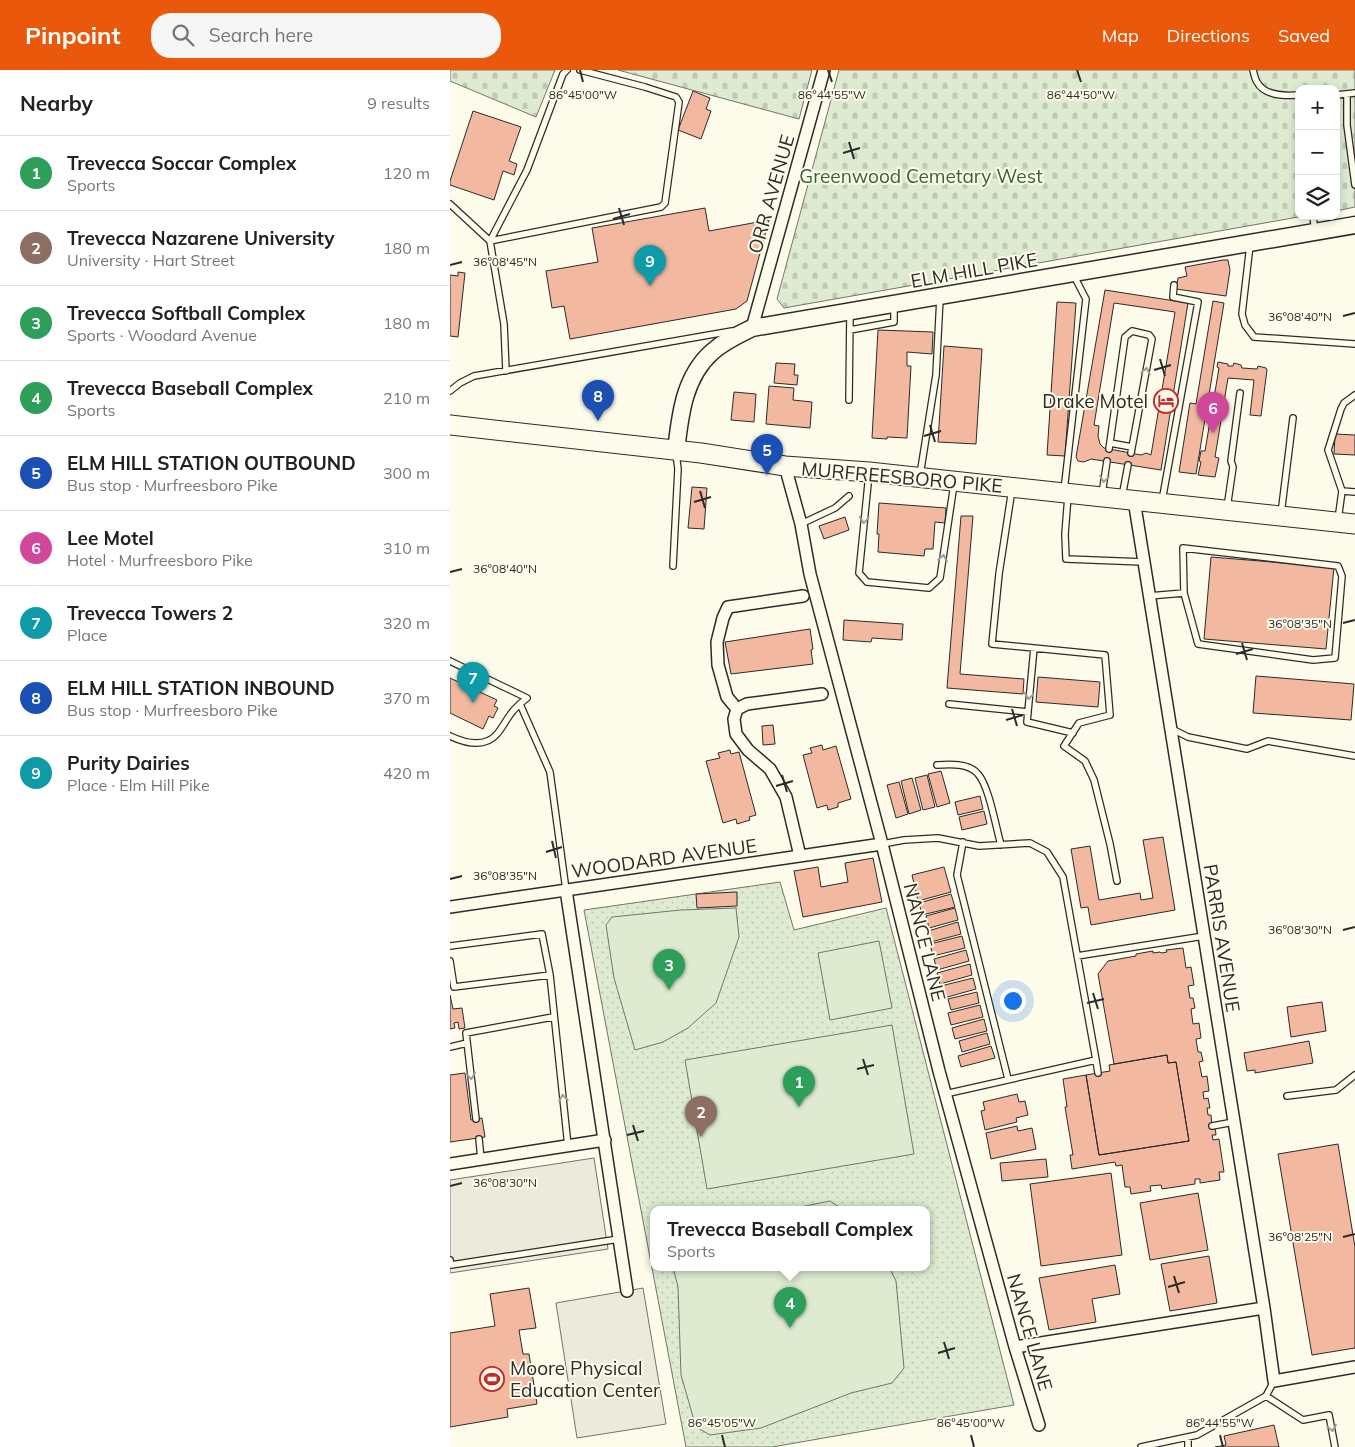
<!DOCTYPE html>
<html lang="en">
<head>
<meta charset="utf-8">
<style>
  body { margin:0; font-family:Mulish,sans-serif; background:#f6f6f6; color:#222 }
  .controls { position:absolute; right:15px; top:15px; display:grid; overflow:hidden; border-radius:10px; box-shadow:0 2px 8px #0003 }
  .controls button { width:45px; height:45px; display:grid; place-items:center; padding:0; border:0; border-bottom:1px solid #e0e0e0; background:#fff; color:#222; font:25px sans-serif }
  .you { position:absolute; left:562px; top:930px; width:18px; height:18px; margin:-12px; border:4px solid #fff; border-radius:50%; background:#1a73e8; box-shadow:0 0 0 8px #1a73e833 }
  .badge { display:grid; place-items:center; width:32px; height:32px; border-radius:50%; background:#ea580c; color:#fff; font-size:16px; font-weight:700 }
  .pin { position:absolute; translate:-50% -41px; filter:drop-shadow(0 1px 2px #0008) }
  .pin::after { content:''; position:absolute; top:26px; width:18px; height:15px; background:inherit; clip-path:polygon(0 0,100% 0,50% 100%) }
  .popup { position:absolute; left:200px; top:1136px; width:280px; height:65px; box-sizing:border-box; display:grid; place-content:center; border-radius:10px; background:#fff; filter:drop-shadow(0 1px 4px #0005); font-size:16px; white-space:nowrap; color:#767676 }
  .popup b { font-size:19px; color:#222 }
  .popup::after { content:''; position:absolute; left:50%; top:100%; margin-left:-10px; border:10px solid transparent; border-top-color:#fff }
  .list { margin:0; padding:0; list-style:none }
  h2 { display:flex; justify-content:space-between; align-items:center; height:65px; margin:0; padding:0 20px; font-size:21px }
  h2 small { font-size:16px; font-weight:400; color:#767676 }
  .list li { display:grid; grid-template-columns:32px 1fr auto; gap:15px; align-items:center; box-sizing:border-box; height:75px; padding:0 20px; border-top:1px solid #e0e0e0 }
  .list b { display:block; font-size:19px; white-space:nowrap }
  .list p { margin:0; font-size:16px; white-space:nowrap; color:#767676 }
  .list em { font-size:16px; font-style:normal; color:#767676 }
  .icon { flex:none; width:28px; height:28px; fill:none; stroke:currentColor; stroke-width:2; stroke-linecap:round; stroke-linejoin:round }
  .map { position:relative; flex:none; width:905px; height:1377px; overflow:hidden }
  header { display:flex; align-items:center; gap:30px; box-sizing:border-box; height:70px; padding:0 25px; background:#ea580c; color:#fff }
  header strong { font-size:24px }
  nav { display:flex; gap:28px; margin-inline-start:auto; font-size:18px }
  .search { width:350px; height:45px; background:#f6f6f6; display:flex; align-items:center; gap:12px; box-sizing:border-box; padding:0 18px; border-radius:20px; color:#767676; font-size:19px }
  main { display:flex }
  aside { flex:1; background:#fff }
  .map>svg:first-child { display:block }
  .green { fill:url(#green-dots); stroke:#74746e; fill-rule:evenodd }
  .cemetery { fill:url(#cemetery-stones); stroke:#74746e }
  .pitch { fill:#deebd1; stroke:#74746e }
  .parking { fill:#eceadb; stroke:#74746e }
  .building { fill:#f2b8a0; stroke:#2b2b2b; fill-rule:evenodd }
  .lines { fill:none; stroke-linecap:round; stroke-linejoin:round }
  .lane-casing { stroke:#2b2b2b; stroke-width:8 }
  .street-casing { stroke:#2b2b2b; stroke-width:14 }
  .secondary-casing { stroke:#2b2b2b; stroke-width:19 }
  .primary-casing { stroke:#2b2b2b; stroke-width:21 }
  .lane { stroke:#fdfbea; stroke-width:5.5 }
  .street { stroke:#fdfbea; stroke-width:11 }
  .secondary { stroke:#fdfbea; stroke-width:16 }
  .primary { stroke:#fdfbea; stroke-width:19 }
  .oneway { stroke:#9e9d94 }
  .ticks { fill:none; stroke:#2b2b2b; stroke-width:2 }
  .labels { text-anchor:middle; stroke-width:4; stroke-linejoin:round; paint-order:stroke }
  .park-label { font-size:19px; fill:#34623c; stroke:#fdfbea }
  .street-label { font-size:19px; fill:#2b2b2b; stroke:#fdfbea }
  .poi-label { font-size:19px; fill:#2b2b2b; stroke:#fdfbea; text-anchor:end }
  .ticks-label { font-size:12px; text-anchor:middle; fill:#2b2b2b; stroke:#fdfbea; stroke-width:4; stroke-linejoin:round; paint-order:stroke }
</style>
</head>
<body>
<header>
<strong>Pinpoint</strong>
<div class="search"><svg class="icon" aria-label="search" viewBox="0 0 24 24"><circle cx="10" cy="10" r="6"/><path d="M15 15l6 6"/></svg>Search here</div>
<nav><a>Map</a><a>Directions</a><a>Saved</a></nav>
</header>
<main>
<aside>
<h2>Nearby<small>9 results</small></h2>
<ul class="list">
<li><span class="badge" style="background:#2e9e5b">1</span><div><b>Trevecca Soccar Complex</b><p>Sports</p></div><em>120 m</em></li>
<li><span class="badge" style="background:#8d6e63">2</span><div><b>Trevecca Nazarene University</b><p>University · Hart Street</p></div><em>180 m</em></li>
<li><span class="badge" style="background:#2e9e5b">3</span><div><b>Trevecca Softball Complex</b><p>Sports · Woodard Avenue</p></div><em>180 m</em></li>
<li><span class="badge" style="background:#2e9e5b">4</span><div><b>Trevecca Baseball Complex</b><p>Sports</p></div><em>210 m</em></li>
<li><span class="badge" style="background:#1a4fb4">5</span><div><b>ELM HILL STATION OUTBOUND</b><p>Bus stop · Murfreesboro Pike</p></div><em>300 m</em></li>
<li><span class="badge" style="background:#d1479c">6</span><div><b>Lee Motel</b><p>Hotel · Murfreesboro Pike</p></div><em>310 m</em></li>
<li><span class="badge" style="background:#0f9aa8">7</span><div><b>Trevecca Towers 2</b><p>Place</p></div><em>320 m</em></li>
<li><span class="badge" style="background:#1a4fb4">8</span><div><b>ELM HILL STATION INBOUND</b><p>Bus stop · Murfreesboro Pike</p></div><em>370 m</em></li>
<li><span class="badge" style="background:#0f9aa8">9</span><div><b>Purity Dairies</b><p>Place · Elm Hill Pike</p></div><em>420 m</em></li>
</ul>
</aside>
<div class="map">
<svg width="905" height="1377" viewBox="0 0 905 1377">
  <defs>
    <pattern id="green-dots" width="8" height="8" patternUnits="userSpaceOnUse" patternTransform="scale(1.25)"><rect width="8" height="8" fill="#deebd1"/><path d="M2 2h.1M6 6h.1" fill="none" stroke="#bfcab4" stroke-width="1.8" stroke-linecap="round"/></pattern>
    <pattern id="cemetery-stones" width="16" height="16" patternUnits="userSpaceOnUse" patternTransform="scale(1.25)"><rect width="16" height="16" fill="#deebd1"/><path d="M2 7V4a2 2 0 0 1 4 0v3zM10 15v-3a2 2 0 0 1 4 0v3z" fill="#bfcab4"/></pattern>
  </defs>
  <rect width="100%" height="100%" fill="#fdfbea"/>
  <path class="green" d="M330 812 344 860 436 838 564 1335 322 1377H236L134 840ZM204 1139H476V1197H204Z"/>
  <path class="cemetery" d="M0 0H105L86 47 0 11Z
    M168 0H362L349 49Z
    M389 0H905V137L886 141V19H849V146H854L334 238 327 229Z"/>
  <path class="pitch" d="M286 838 289 867 266 933 238 958 213 972 185 980 164 908 156 855 162 847 231 840Z
    M429 871 442 938 380 950 368 883Z
    M442 955 464 1084 257 1119 235 990Z
    M380 1131 392 1139H341Z
    M223 1197H439L446 1211 454 1298 442 1313 401 1323 311 1358 260 1365 246 1357 231 1305 228 1217Z"/>
  <path class="parking" d="M144 1088 158 1179 0 1203V1110Z
    M193 1218 216 1354 127 1368 106 1233Z"/>
  <path class="building" d="M243 21 260 28 256 39 261 41 251 69 228 60Z
    M23 41 71 57 59 91 67 94 64 105 53 101 44 130 0 115V111Z
    M255 138 259 161 319 150 297 231 286 239 120 269 114 236 102 238 96 201 148 192 142 158Z
    M773 190H778L780 200 776 226 726 219 728 208 737 206 735 197Z
    M8 202 15 203 8 267 0 266V205L8 206Z
    M655 220 738 233 711 400 641 389 634 392 628 391 626 387ZM664 233 725 242 701 385 696 383 691 385 654 378 650 374 648 366 649 356 644 355Z
    M763 231 774 233 746 404 729 402 740 333 746 334Z
    M607 232 626 233 615 386 597 385Z
    M428 260 483 262 482 284 457 282V296H461L457 368 437 367V369L422 368Z
    M494 276 532 279 526 374 488 372Z
    M768 292 778 294V296H783L784 293 791 295 792 298 807 299 808 296 816 298 817 300 811 346 800 345 804 310 778 308 765 387 769 388 765 407 748 405 751 392 749 391 751 381H755L769 298 767 297Z
    M326 293 345 294 344 305H348L347 315 324 313Z
    M319 316 344 318 343 330 362 332 360 358 316 354Z
    M284 322 306 324 304 352 281 350Z
    M885 364 905 365V385L884 384Z
    M242 417 257 418 254 459 238 458Z
    M429 433 496 438 495 453 485 452 483 479H475L474 486 428 482 429 464H427Z
    M511 446H523L510 604 574 609 573 624 497 618Z
    M395 447 399 460 374 469 369 456Z
    M761 487 884 497 876 579 754 569Z
    M394 550 453 554 452 570 422 568 421 572 393 570Z
    M360 559 363 579 361 580 363 594 281 604 275 572Z
    M806 606 904 614 901 650 803 643Z
    M588 607 650 612 648 637 586 632Z
    M0 608 47 630 44 636 48 638 43 648 39 646 33 659 0 643Z
    M323 655 325 674 313 675 312 656Z
    M372 675 373 680 386 676 401 729 388 733V737L378 740 377 735 367 738 353 685 362 683 360 678Z
    M280 680 281 684 289 682 306 745 299 747 300 750 287 754 286 749 273 753 256 691 270 688 268 683Z
    M491 701 500 733 487 737 478 704Z
    M477 705 485 737 473 740 465 708Z
    M462 708 471 740 459 744 451 711Z
    M449 712 458 744 446 748 437 715Z
    M530 726 533 739 508 745 505 732Z
    M534 741 537 754 512 760 509 747Z
    M713 767 725 840 641 855 638 837 631 838 621 779 640 776 649 830 690 823 691 830 703 828 693 770Z
    M423 788 432 832 353 847 344 801 368 797 371 817 398 812 395 793Z
    M494 797 501 822 468 831 462 805Z
    M287 822V836L247 838 246 824Z
    M501 824 505 837 472 845 469 833Z
    M505 838 508 850 479 858 476 846Z
    M508 852 511 864 481 872 478 861Z
    M512 866 515 878 483 886 480 874Z
    M733 878 736 898 741 897 744 915 738 916 740 928H743L745 938 741 939 743 954 749 953 751 968 746 969 748 982H751L753 991 749 992 752 1007 757 1006 759 1021 753 1022 754 1029 758 1028 760 1038H757L758 1045H761L762 1056 765 1055 766 1065H762L763 1070 769 1069 774 1102H769L770 1110 750 1113V1109H745V1114L712 1119 711 1115 700 1116 701 1121 681 1124 680 1117H675L672 1095 666 1096 665 1092 622 1099 620 1085H623L615 1037H617L613 1009 636 1005 649 1085 739 1071 726 992 718 993 717 985 664 994 648 904 658 891 686 886V884L703 881V883L710 882 711 883 717 882 716 880Z
    M516 880 519 891 487 900 484 889Z
    M520 894 522 905 490 914 487 903Z
    M523 908 526 919 494 928 491 916Z
    M527 922 529 933 501 940 498 929Z
    M0 925 3 939 12 938 15 958 9 959 8 952 4 953 5 958 0 959Z
    M872 932 876 961 841 967 837 937Z
    M530 935 533 947 501 955 498 943Z
    M534 949 537 961 505 969 502 958Z
    M537 963 540 974 512 982 509 971Z
    M859 971 863 993 805 1003V1000L797 1001 794 983Z
    M541 976 545 988 511 997 508 986Z
    M717 985 718 993 726 992 739 1071 649 1085 636 1005 660 1001 659 995Z
    M15 1003 21 1050 32 1048 35 1067 0 1072V1005Z
    M567 1024 569 1032 575 1031 578 1045 566 1048 567 1052 535 1060 531 1041 535 1040 533 1032Z
    M567 1056 568 1061 582 1058 586 1079 541 1089 536 1063Z
    M888 1074 905 1177V1278L862 1285 828 1084Z
    M596 1089 598 1107 552 1111 550 1093Z
    M661 1103 672 1185 591 1196 580 1114Z
    M748 1123 758 1180 700 1190 690 1133Z
    M759 1186 767 1233 720 1241 711 1194Z
    M665 1195 670 1224 642 1229 646 1252 599 1260 589 1208Z
    M79 1218 86 1258 69 1260 73 1284H79L87 1334 57 1339 58 1347 0 1357V1263L45 1256 40 1224Z
    M824 1355 829 1377H765L776 1375 774 1366Z"/>
  <g class="lines">
    <defs>
      <path id="lane" d="M803 0C804 4 805 9 807 12 814 26 836 26 849 25
        M897 24V55L905 115
        M886 25 905 23
        M0 134 40 171 54 254 56 301
        M863 146 865 162
        M40 171 211 137 215 133 229 32 226 27 195 17 130 0
        M40 171 77 100 113 4 117 0
        M800 175 792 244 795 255 804 267 905 274
        M400 260 444 252V236
        M0 321 10 313 24 306 282 261
        M399 330 400 243
        M660 373 682 377
        M659 379 675 267 682 261 699 265 702 269 681 383
        M419 404 409 503 417 512 479 518 490 508 504 414
        M470 405 486 305 490 228
        M562 419 549 504 542 574 655 585 660 645 629 653 614 676 635 691 644 710 660 774 667 811
        M614 421 636 229 623 204
        M892 421 905 422
        M652 424 657 391
        M618 426 615 464 616 489 694 492
        M672 427 678 395
        M712 431 748 232 723 227 724 215
        M777 438 783 397 781 391 790 323
        M831 444 843 348
        M888 450 892 421 878 380 891 339 894 333 905 325
        M351 454 385 438 399 426
        M223 496 228 399 226 383
        M699 526 734 523 733 478 888 496 892 506 885 588 863 590 748 574 734 523
        M584 578 577 652 623 663
        M0 591 77 628C72 632 67 636 63 641 57 648 53 657 47 664 35 678 15 673 0 666
        M70 634 100 702 116 820
        M499 634 578 642
        M722 659 738 667 797 679 818 671 905 686
        M487 695C500 694 519 693 528 704 539 716 546 758 551 775
        M513 772 507 805 558 1009
        M432 774 454 770 488 768 529 776 580 773 597 782 613 807 646 990 495 1024
        M0 876 92 864 100 905 118 1076
        M627 886 754 866
        M0 891 4 917 100 905
        M0 977 17 973
        M646 990 648 1003
        M837 1026 886 1020 905 1005
        M26 1049 16 963 103 947
        M762 1056 784 1052
        M29 1069 31 1089
        M0 1190 1 1195 169 1169
        M816 1326 853 1350 879 1345 885 1377
        M738 1367V1377
        M691 1377 747 1365 816 1326 824 1311"/>
      <path id="street" d="M302 258 374 0
        M335 396 351 454 360 504 432 774 489 1001 565 1277 589 1355
        M684 430 814 1238 824 1311 905 1297
        M287 639 277 627 268 595 267 572 273 548 278 537 353 526
        M350 786 336 727 320 699 298 680 286 664 284 649 287 639 297 634 372 624
        M116 820 177 1221
        M0 837 432 774
        M0 1094 155 1070
        M565 1277 814 1238"/>
      <path id="secondary" d="M226 381C230 345 234 307 262 282 274 271 288 265 302 258L905 155"/>
      <path id="primary" d="M0 355 251 383 335 396 419 402 905 454"/>
    </defs>
    <use href="#lane" class="lane-casing"/>
    <use href="#street" class="street-casing"/>
    <use href="#secondary" class="secondary-casing"/>
    <use href="#primary" class="primary-casing"/>
    <use href="#lane" class="lane"/>
    <use href="#street" class="street"/>
    <use href="#secondary" class="secondary"/>
    <use href="#primary" class="primary"/>
  </g>
  <defs><path id="oneway-chevron" d="M-2-3.5L2.5 0L-2 3.5" fill="none" stroke-width="1.6" stroke-linecap="round" stroke-linejoin="round" transform="scale(1.25)"/></defs>
  <g class="oneway">
    <use href="#oneway-chevron" transform="translate(696 301) rotate(-80)"/>
    <use href="#oneway-chevron" transform="translate(654 409) rotate(99)"/>
    <use href="#oneway-chevron" transform="translate(414 450) rotate(95)"/>
    <use href="#oneway-chevron" transform="translate(493 488) rotate(-81)"/>
    <use href="#oneway-chevron" transform="translate(579 626) rotate(95)"/>
    <use href="#oneway-chevron" transform="translate(21 1006) rotate(83)"/>
    <use href="#oneway-chevron" transform="translate(113 1028) rotate(-97)"/>
    <use href="#oneway-chevron" transform="translate(882 1358) rotate(79)"/>
  </g>
  <path class="ticks" d="M130 0 133 12M378 0 382 12M627 0 631 12M399 72 404 89M393 83 410 78M169 138 174 155M163 149 180 144M0 195 12 192M893 246 905 243M710 289 715 306M704 300 721 295M480 355 485 372M474 366 491 361M250 421 255 438M244 432 261 427M0 502 12 499M893 553 905 550M792 573 797 590M786 584 803 579M562 639 567 656M556 650 573 645M332 705 337 722M326 716 343 711M102 771 106 788M96 782 112 777M0 809 12 806M893 860 905 857M643 923 648 939M637 933 654 929M413 989 418 1005M407 999 424 995M183 1055 188 1071M177 1065 194 1061M0 1116 12 1113M893 1167 905 1164M724 1206 729 1223M718 1217 735 1212M494 1272 499 1289M488 1283 505 1278M272 1365 275 1377M521 1365 524 1377M770 1365 773 1377"/>
  <defs>
    <symbol id="hotel-ring" viewBox="-11 -11 22 22"><circle r="9.5" fill="#fdfbea" stroke="#c62828" stroke-width="1.5"/><path d="M-6-4.5h1.5V1H6V5H4.5V3h-9V5H-6ZM-4 0a1.8 1.8 0 1 1 3.6 0ZM.5 0V-2.5h3Q6-2.5 6 0Z" fill="#c62828"/></symbol>
    <symbol id="stadium-ring" viewBox="-11 -11 22 22"><circle r="9.5" fill="#fdfbea" stroke="#c62828" stroke-width="1.5"/><path d="M0-5a6.5 5 0 1 0 0 10a6.5 5 0 1 0 0-10ZM-3.5-1.8h7v3.6h-7Z" fill="#c62828"/></symbol>
  </defs>
  <g fill-rule="evenodd">
    <use href="#hotel-ring" x="702" y="317" width="28" height="28"/>
    <use href="#stadium-ring" x="28" y="1295" width="28" height="28"/>
  </g>
  <g class="labels">
    <g class="park-label">
      <text x="471" y="113">Greenwood Cemetary West</text>
    </g>
    <g class="street-label">
      <text transform="translate(321 124) rotate(-74)" y="7">ORR AVENUE</text>
      <text transform="translate(524 200) rotate(-10)" y="7">ELM HILL PIKE</text>
      <text transform="translate(452 407) rotate(5)" y="7">MURFREESBORO PIKE</text>
      <text transform="translate(214 788) rotate(-8)" y="7">WOODARD AVENUE</text>
      <text transform="translate(772 868) rotate(81)" y="7">PARRIS AVENUE</text>
      <text transform="translate(475 872) rotate(76)" y="7">NANCE LANE</text>
      <text transform="translate(580 1262) rotate(74)" y="7">NANCE LANE</text>
    </g>
    <g class="poi-label">
      <text x="698" y="338">Drake Motel</text>
      <text x="60" y="1305" text-anchor="start">Moore Physical<tspan x="60" dy="22">Education Center</tspan></text>
    </g>
  </g>
  <g class="ticks-label">
    <text x="133" y="29">86°45'00"W</text>
    <text x="382" y="29">86°44'55"W</text>
    <text x="631" y="29">86°44'50"W</text>
    <text x="55" y="196">36°08'45"N</text>
    <text x="850" y="251">36°08'40"N</text>
    <text x="55" y="503">36°08'40"N</text>
    <text x="850" y="558">36°08'35"N</text>
    <text x="55" y="810">36°08'35"N</text>
    <text x="850" y="864">36°08'30"N</text>
    <text x="55" y="1117">36°08'30"N</text>
    <text x="850" y="1171">36°08'25"N</text>
    <text x="272" y="1357">86°45'05"W</text>
    <text x="521" y="1357">86°45'00"W</text>
    <text x="770" y="1357">86°44'55"W</text>
  </g>
</svg>
<div class="controls">
<button>+</button>
<button>−</button>
<button><svg class="icon" aria-label="layers" viewBox="0 0 24 24"><path d="M12 4l9 5-9 5-9-5zM3 14l9 5 9-5"/></svg></button>
</div>
<div class="you"></div>
<div class="pin badge" style="left:349px;top:1037px;background:#2e9e5b">1</div>
<div class="pin badge" style="left:251px;top:1067px;background:#8d6e63">2</div>
<div class="pin badge" style="left:219px;top:920px;background:#2e9e5b">3</div>
<div class="pin badge" style="left:340px;top:1258px;background:#2e9e5b">4</div>
<div class="popup"><b>Trevecca Baseball Complex</b>Sports</div>
<div class="pin badge" style="left:317px;top:405px;background:#1a4fb4">5</div>
<div class="pin badge" style="left:763px;top:363px;background:#d1479c">6</div>
<div class="pin badge" style="left:23px;top:633px;background:#0f9aa8">7</div>
<div class="pin badge" style="left:148px;top:351px;background:#1a4fb4">8</div>
<div class="pin badge" style="left:200px;top:216px;background:#0f9aa8">9</div>
</div>
</main>
</body>
</html>
